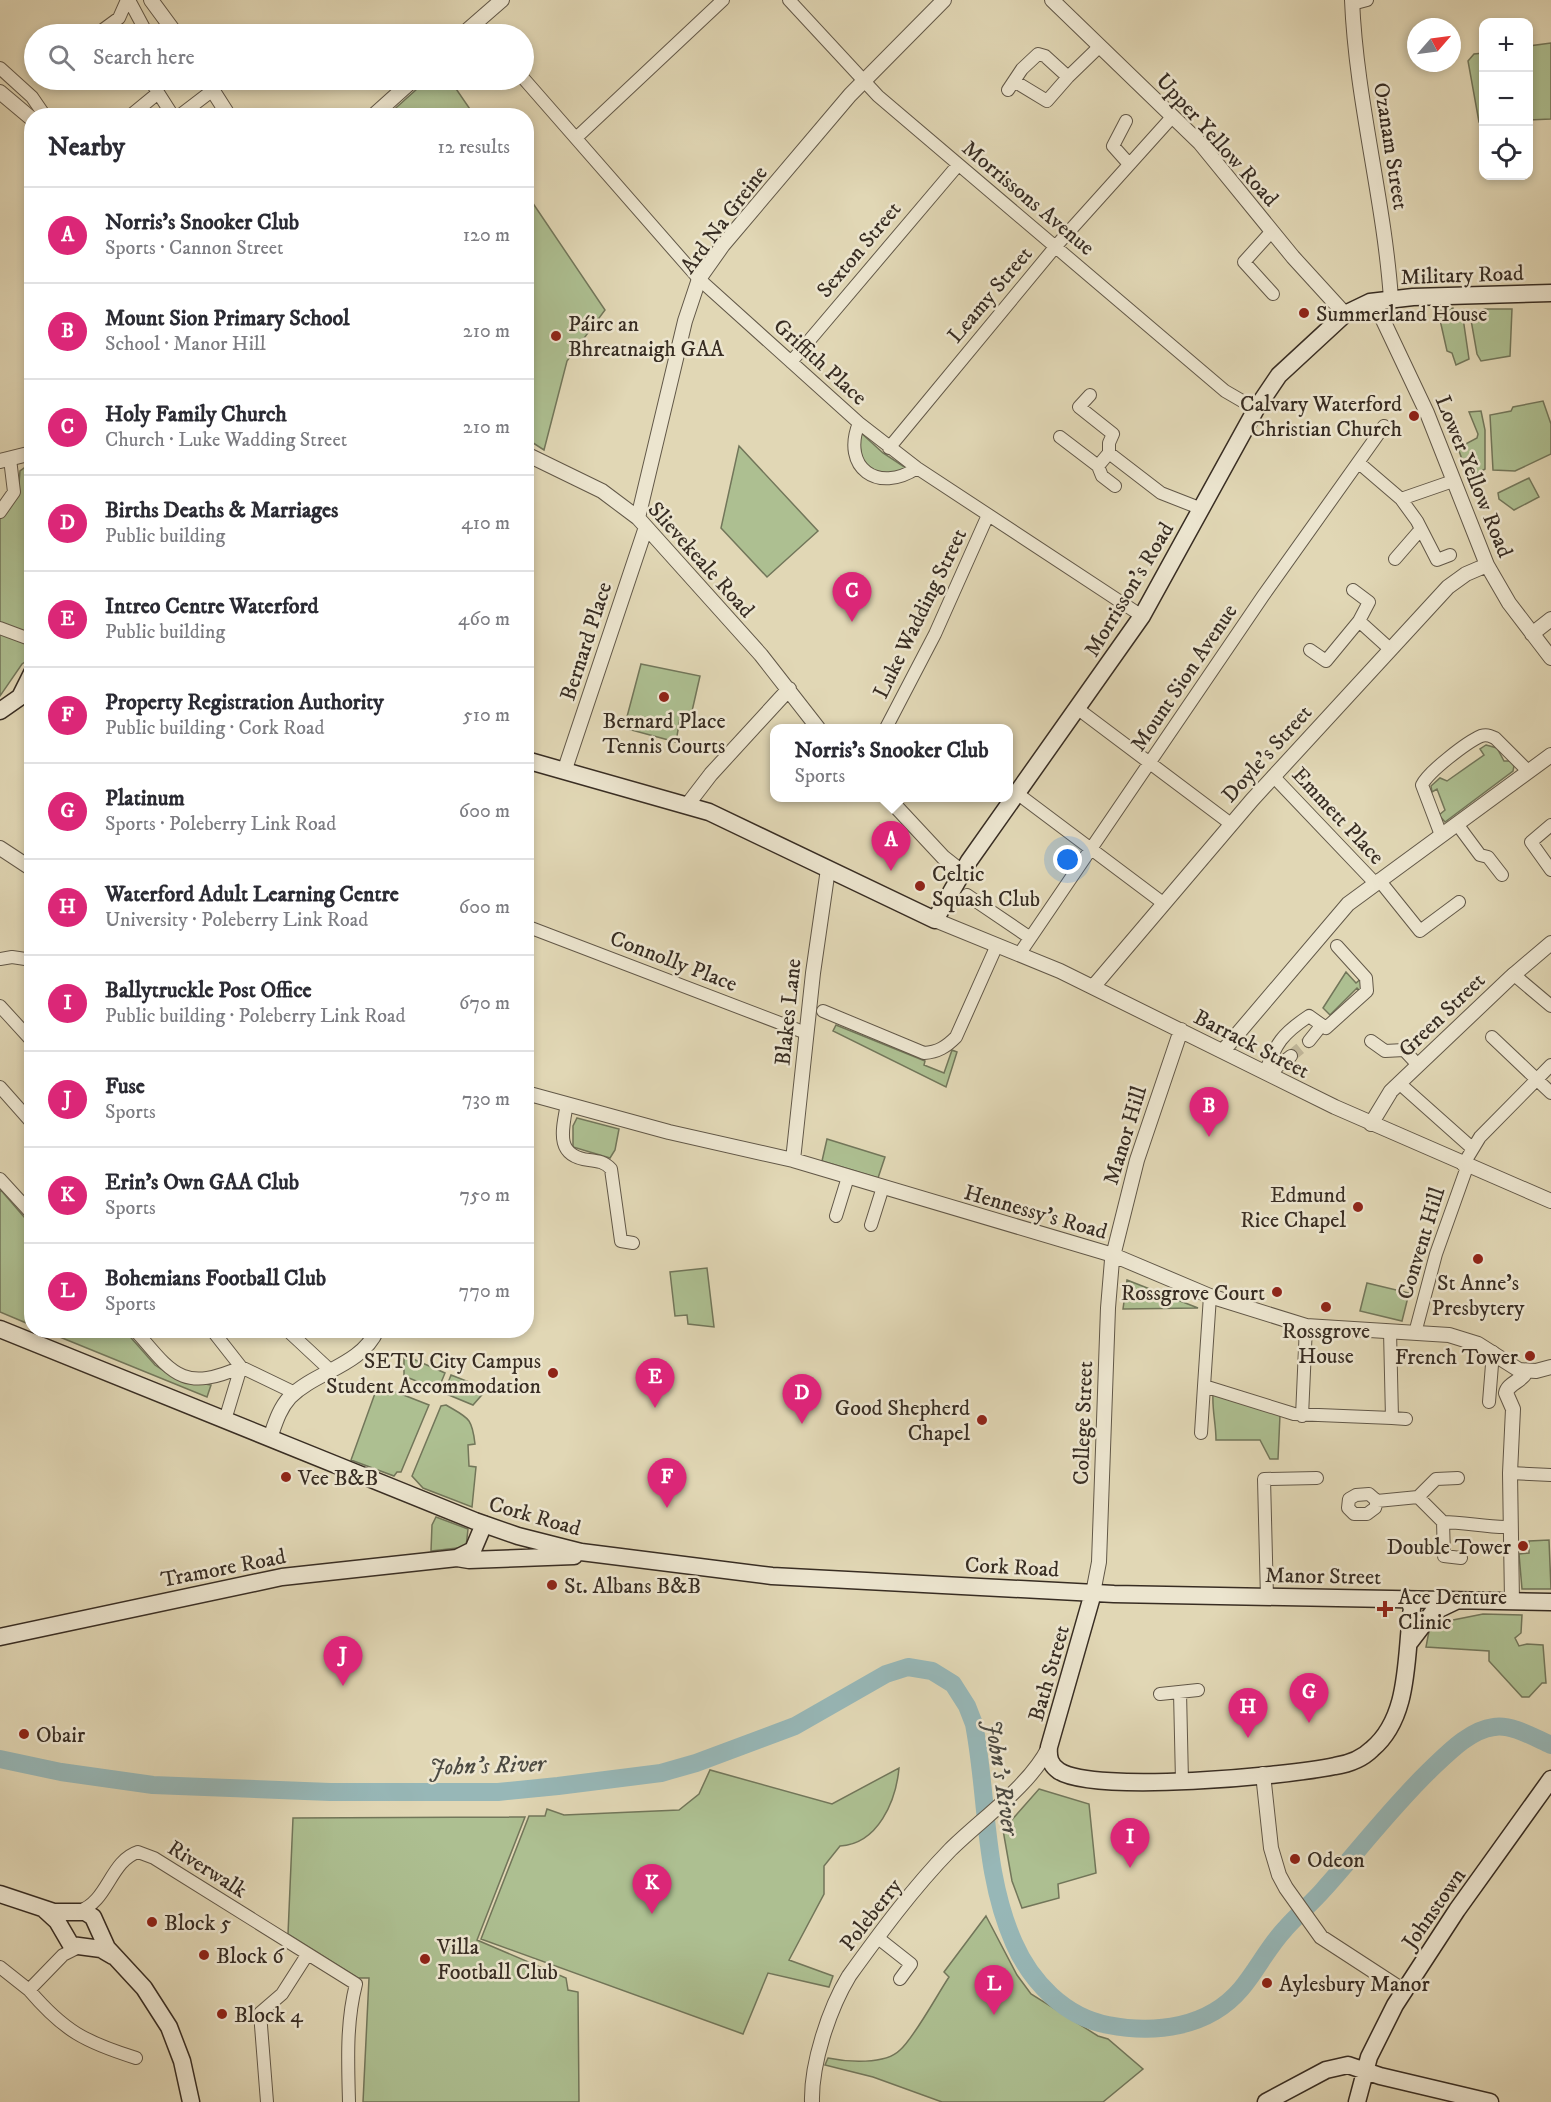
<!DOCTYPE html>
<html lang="en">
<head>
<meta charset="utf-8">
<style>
  body { margin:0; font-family:"IM FELL DW Pica",serif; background:#f2f2f3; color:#2b2b33 }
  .controls { position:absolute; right:18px; top:18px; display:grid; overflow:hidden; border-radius:12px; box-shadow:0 3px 9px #0003 }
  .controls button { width:54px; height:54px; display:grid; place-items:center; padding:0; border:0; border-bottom:2px solid #e1e1e2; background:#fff; color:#2b2b33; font:30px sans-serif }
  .compass { position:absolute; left:1407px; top:18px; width:54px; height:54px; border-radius:50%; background:#fff; box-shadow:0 3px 9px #0003; rotate:62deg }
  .you { position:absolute; left:1068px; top:860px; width:21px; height:21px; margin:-15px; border:4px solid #fff; border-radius:50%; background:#1a73e8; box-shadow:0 0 0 9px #1a73e833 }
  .badge { display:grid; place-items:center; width:39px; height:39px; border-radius:50%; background:#db2777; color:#fff; font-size:20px; font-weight:700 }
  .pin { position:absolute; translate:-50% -50px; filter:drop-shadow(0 2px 3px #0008) }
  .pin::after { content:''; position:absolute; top:32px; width:21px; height:18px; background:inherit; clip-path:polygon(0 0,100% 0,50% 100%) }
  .popup { position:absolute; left:770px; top:724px; width:243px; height:78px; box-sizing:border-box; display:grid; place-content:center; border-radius:12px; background:#fff; filter:drop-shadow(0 2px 4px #0005); font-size:20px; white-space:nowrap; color:#7c7c81 }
  .popup b { font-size:22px; color:#2b2b33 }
  .popup::after { content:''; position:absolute; left:50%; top:100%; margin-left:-12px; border:12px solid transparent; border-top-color:#fff }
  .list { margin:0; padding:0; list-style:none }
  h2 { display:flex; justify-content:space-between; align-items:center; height:78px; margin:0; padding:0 24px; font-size:26px }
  h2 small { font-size:20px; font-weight:400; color:#7c7c81 }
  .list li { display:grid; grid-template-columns:39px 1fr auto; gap:18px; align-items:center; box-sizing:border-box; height:96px; padding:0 24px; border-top:2px solid #e1e1e2 }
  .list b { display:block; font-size:22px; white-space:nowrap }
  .list p { margin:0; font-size:20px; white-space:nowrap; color:#7c7c81 }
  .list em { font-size:20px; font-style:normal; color:#7c7c81 }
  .icon { flex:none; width:33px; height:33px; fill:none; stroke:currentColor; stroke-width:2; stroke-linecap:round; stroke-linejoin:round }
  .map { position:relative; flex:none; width:1551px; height:2102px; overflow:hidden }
  .search { position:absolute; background:#fff; box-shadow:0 3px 9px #0003; left:24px; top:24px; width:510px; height:66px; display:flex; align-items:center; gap:15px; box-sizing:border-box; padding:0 21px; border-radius:33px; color:#7c7c81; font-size:22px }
  .panel { position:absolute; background:#fff; box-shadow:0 3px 9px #0003; left:24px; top:108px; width:510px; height:1230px; border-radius:24px }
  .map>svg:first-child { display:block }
  .green { fill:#adbf91; stroke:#72765a; stroke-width:1.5 }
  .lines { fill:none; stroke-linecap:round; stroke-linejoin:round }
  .river { stroke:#97b7b7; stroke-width:18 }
  .minor-tunnel { stroke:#bfb598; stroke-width:12; stroke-dasharray:12 6; stroke-linecap:butt }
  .minor-casing { stroke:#625848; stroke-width:14 }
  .tertiary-casing { stroke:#625848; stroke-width:16 }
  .secondary-casing { stroke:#382d23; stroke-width:19 }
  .minor { stroke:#ece5cf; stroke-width:12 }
  .tertiary { stroke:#ece5cf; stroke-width:14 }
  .secondary { stroke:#ece5cf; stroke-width:16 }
  .poi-dot { fill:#8f2418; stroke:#ece5cf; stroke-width:2 }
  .labels { text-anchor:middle; stroke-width:5; stroke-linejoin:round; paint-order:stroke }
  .street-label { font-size:22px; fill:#382d23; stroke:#ece5cf }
  .poi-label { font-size:22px; fill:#382d23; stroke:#ece5cf; text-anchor:start }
  .water-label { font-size:24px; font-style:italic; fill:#4b4941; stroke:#ece5cf }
</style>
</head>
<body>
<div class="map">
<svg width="1551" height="2102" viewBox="0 0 1551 2102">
  <rect width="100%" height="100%" fill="#e1d7b5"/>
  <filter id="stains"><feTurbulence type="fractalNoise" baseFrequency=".00333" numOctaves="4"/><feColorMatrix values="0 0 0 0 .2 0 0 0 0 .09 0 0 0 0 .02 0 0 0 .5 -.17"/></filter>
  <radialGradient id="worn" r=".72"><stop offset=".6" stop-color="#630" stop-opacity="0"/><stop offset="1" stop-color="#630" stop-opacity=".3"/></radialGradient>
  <path class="green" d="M1551 43V119L1529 120V46Z
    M1483 53V122H1479L1468 61 1474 54Z
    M427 80H450L474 115H388Z
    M526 193 605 310 567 361 544 450 527 439Z
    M1453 308 1456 316 1463 318 1469 359 1456 365 1452 353 1447 351 1438 311Z
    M1484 309H1512L1510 356 1481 361 1477 354 1471 320H1477Z
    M1543 401 1551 424V454L1515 471 1493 470 1490 415 1511 411 1513 407Z
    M1481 411 1485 430V469L1469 479 1458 448 1477 438 1478 434 1469 412Z
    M860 432 883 453 909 470 883 476C860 462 860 459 860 432Z
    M739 446 818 531 767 577 721 528Z
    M31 463V658L22 664 0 696V519L18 496 20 471Z
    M1529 478 1539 497 1514 510 1499 499 1498 493Z
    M641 664 700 676 690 720 680 718 676 742 624 728Z
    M1486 745 1497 748 1504 761H1511L1514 766 1513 771 1445 822 1439 815 1445 810 1437 789 1432 792 1431 786 1440 778 1447 781 1484 755 1480 749Z
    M1346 972 1356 983 1362 978 1364 982 1360 991 1357 988 1330 1015 1323 1008Z
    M836 1025 925 1061 924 1065 944 1073 952 1050 957 1052 946 1087 833 1031Z
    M577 1118 619 1129 615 1150 610 1158 573 1147V1126Z
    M827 1139 885 1157 878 1178 822 1161Z
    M0 1189 31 1225V1325L0 1312Z
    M707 1268 714 1327 688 1324 687 1315 675 1316 670 1272Z
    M1127 1280 1198 1308 1123 1309Z
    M1367 1283 1409 1293 1402 1321 1360 1311Z
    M45 1331H125L155 1365 176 1379 211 1385 207 1397Z
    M404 1355 445 1373 438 1390 404 1376Z
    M451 1375 487 1389 473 1405 444 1393Z
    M378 1385 429 1405 401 1472H397L394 1476 351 1460Z
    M1213 1394 1280 1415 1278 1459H1270L1260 1440H1216C1216 1424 1212 1410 1213 1394Z
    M446 1405C468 1418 472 1417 475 1444L468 1445 469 1466 476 1467 472 1507 423 1488 412 1476 441 1406Z
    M436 1517 468 1529 466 1547 431 1551 432 1525Z
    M1549 1540 1551 1589H1522L1519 1554 1529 1553V1541Z
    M1483 1614 1522 1615 1521 1633 1515 1638 1519 1646 1527 1644 1543 1645 1546 1683H1542L1529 1697H1522L1489 1661V1651L1426 1647 1429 1631 1433 1624Z
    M899 1768C896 1801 878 1844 840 1846L824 1866V1894L789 1960 833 1976 829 1987 768 1973 743 2034 481 1939 529 1816H545L547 1809 564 1815 679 1810 699 1794 710 1770 832 1804Z
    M1039 1789 1089 1804 1096 1873 1058 1884 1059 1898 1022 1908 1012 1881 1003 1830Z
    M525 1817 477 1940 566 1978 568 1990 578 1992 579 2102H363L369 1978H358L288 1934 293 1818Z
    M986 1916 1017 1975 1031 1994 1098 2036 1108 2039 1143 2069 1103 2102H942L873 2077 825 2065 828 2058C847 2062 885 2065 900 2050 914 2038 937 1995 949 1977L944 1972Z"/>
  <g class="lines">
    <path class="river" d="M0 1759 61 1772 153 1785 330 1792H498L558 1786 661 1773 696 1763 795 1726 886 1674 908 1667 932 1671 953 1684 967 1706 974 1724C988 1797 983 1873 1014 1943 1031 1982 1065 2017 1108 2025 1155 2034 1208 2028 1241 1989 1257 1970 1268 1947 1285 1929 1297 1915 1312 1903 1324 1889 1359 1850 1391 1808 1429 1771 1447 1754 1469 1730 1494 1727 1512 1724 1535 1738 1551 1745"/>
    <path class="minor-tunnel" d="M1291 1056 1309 1041"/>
    <defs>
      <path id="minor" d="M129 0 144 28V34
        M789 0 878 96 1225 391 1256 409
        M1352 4 1367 0
        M475 24 485 34
        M100 32 119 18 127 0
        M0 68 32 97 45 116
        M524 79 699 279 859 423 917 468 1142 616
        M150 80 173 116
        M1014 81 1047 101 1068 77
        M1008 90 1022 69 1038 54 1045 56 1068 77 1100 46
        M130 116 158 93
        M179 116 213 90
        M1126 121 1113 146 1129 164
        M576 138 723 0
        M1272 231 1244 262 1273 294
        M791 362 958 165
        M859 423C841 468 878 494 917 468
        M1060 437 1098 466 1109 453V443L1113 434 1079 407 1090 395
        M889 448 1056 246 1173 116
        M1109 453 1161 493 1202 509
        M1359 463 1401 499 1417 521 1437 560 1450 555
        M1098 466 1102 476 1115 486
        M1401 499 1453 481
        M0 512 14 492 10 459
        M1395 559 1421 529
        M1359 621 1390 649
        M0 628 32 640
        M1310 650 1326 661 1359 621 1369 602 1353 590
        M1078 709 1231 824
        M886 728 935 634 988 515
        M1273 776 1375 883
        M1018 794 1163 903
        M1457 824 1480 855 1488 857 1502 875
        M1551 825 1531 842 1551 870
        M1441 835 1422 785C1428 772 1467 742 1481 736 1487 734 1490 736 1495 738L1528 771
        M1379 880 1420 931 1459 902
        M967 895 1029 937
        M526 926 806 1033
        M1020 953 1263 596 1384 426
        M0 959 12 957 32 960
        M1513 974 1551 1006
        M0 1006 32 1041
        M823 1011 924 1053C938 1052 946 1047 956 1037L997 945
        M1492 1037 1551 1093
        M1309 1041 1321 1026
        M1371 1041 1385 1051 1404 1050 1418 1065
        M1265 1073C1276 1043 1282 1034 1309 1016L1326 1028 1367 991 1366 978 1337 946
        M1272 1076 1277 1067 1291 1056
        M1399 1083 1472 1148
        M0 1087 32 1123
        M567 1104C562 1131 555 1156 589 1160 598 1161 605 1162 611 1169L621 1241 633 1243
        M1463 1165 1480 1137 1551 1065
        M0 1179 32 1214
        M836 1216 848 1177
        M871 1225 883 1187
        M1210 1296 1204 1386 1294 1414 1392 1418 1390 1331
        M135 1330C172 1373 182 1393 241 1367L295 1393
        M212 1330 241 1367 225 1420
        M287 1330 331 1371
        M1415 1333 1436 1254 1467 1167
        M1489 1402 1493 1352
        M1302 1416 1306 1326
        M1392 1418 1406 1419
        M1201 1433 1204 1386
        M1510 1473 1551 1475
        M1418 1497 1443 1522 1444 1556 1461 1558
        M1377 1501 1369 1494 1356 1495 1349 1499 1348 1508 1354 1514H1367L1375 1508 1377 1501 1418 1497 1436 1479 1458 1478
        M1443 1522C1466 1522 1487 1528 1510 1527
        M1267 1598 1264 1479 1317 1478
        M1180 1692 1182 1781
        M1160 1694 1198 1690
        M79 1911C108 1902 110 1861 138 1852L154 1858 356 1984C346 2023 348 2062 349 2102
        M878 1938 911 1964 900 1979
        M0 1967 29 1990 63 1955 79 1947
        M29 1990C64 2031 85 2042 136 2058
        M267 2102 260 2013 282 1994 307 1955"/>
      <path id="tertiary" d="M151 0 176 34
        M1052 0 1200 143 1293 257 1345 314
        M1352 0C1356 100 1384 198 1391 299
        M463 34 502 0
        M206 80 229 116
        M0 92 32 119
        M373 116 413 80
        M1374 301 1427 413 1487 565 1509 603 1551 658
        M526 454 602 491 638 518 761 655 818 728
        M0 461 32 453
        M638 518 685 321 699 279 723 245 850 95 944 0
        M1532 634 1551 619
        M565 769 646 527
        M888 798 943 857 962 872
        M688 804 711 774 789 689
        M0 848 32 869
        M935 920 1060 971 1335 1107 1551 1201
        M1093 987 1252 800 1448 587 1466 574 1487 565
        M1223 1051 1348 904 1551 755
        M526 1093 669 1132 793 1160 1113 1255 1210 1296 1306 1326 1449 1335 1478 1344 1519 1370 1536 1371 1551 1367
        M1371 1124 1391 1091 1511 977 1551 943
        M793 1160 813 973 828 869
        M270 1438C275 1424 279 1409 290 1397 316 1371 361 1366 377 1330
        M1093 1593 1099 1562 1108 1308 1112 1260 1137 1160 1181 1030
        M1512 1601 1510 1473 1513 1409 1506 1393C1508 1383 1521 1382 1526 1372
        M1263 1774 1271 1848 1279 1875 1286 1888 1321 1937 1404 1991
        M812 2102C811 2064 829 2009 849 1976 880 1933 913 1888 950 1850 981 1819 1030 1786 1049 1747"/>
      <path id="secondary" d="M0 711 20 697 32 673
        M526 760 709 812 935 920 969 861 1142 616 1256 409 1279 375 1345 314 1370 302 1413 297 1551 293
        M0 1329 475 1521 518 1536 581 1552 772 1576 1114 1594 1551 1602
        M457 1558 473 1550 484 1524
        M1093 1593 1049 1747C1048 1757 1050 1765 1059 1771 1095 1794 1288 1776 1335 1766 1348 1764 1362 1759 1372 1749 1411 1716 1405 1655 1412 1608L1408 1599
        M0 1637 282 1577 457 1558 469 1560 574 1556
        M1410 1642 1433 1612 1456 1601
        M0 1894 54 1912H85L93 1917 107 1948 144 1988 169 2027 182 2061 191 2102
        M45 1910 57 1921 71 1945 101 1949 113 1956
        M1266 2102 1326 2070 1348 2065 1380 2076 1490 2102
        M1357 2102 1369 2057 1395 2005 1457 1910 1551 1779"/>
    </defs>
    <use href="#minor" class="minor-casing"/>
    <use href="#tertiary" class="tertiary-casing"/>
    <use href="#secondary" class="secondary-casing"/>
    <use href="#minor" class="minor"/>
    <use href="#tertiary" class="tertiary"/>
    <use href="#secondary" class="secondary"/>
  </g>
  <g class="poi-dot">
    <circle cx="1304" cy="313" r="6"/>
    <circle cx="556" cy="336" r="6"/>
    <circle cx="1414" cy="416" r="6"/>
    <circle cx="664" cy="697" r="6"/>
    <circle cx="920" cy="886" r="6"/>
    <circle cx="1358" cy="1207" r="6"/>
    <circle cx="1478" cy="1259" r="6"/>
    <circle cx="1277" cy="1292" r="6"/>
    <circle cx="1326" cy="1307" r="6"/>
    <circle cx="1530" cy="1356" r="6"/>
    <circle cx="553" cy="1373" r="6"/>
    <circle cx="982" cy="1420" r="6"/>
    <circle cx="286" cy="1477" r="6"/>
    <circle cx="1523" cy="1546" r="6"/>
    <circle cx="552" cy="1585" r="6"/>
    <path d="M1382 1600h6v6h6v6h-6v6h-6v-6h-6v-6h6z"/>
    <circle cx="24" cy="1734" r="6"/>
    <circle cx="1295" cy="1859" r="6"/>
    <circle cx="152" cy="1922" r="6"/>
    <circle cx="204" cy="1955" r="6"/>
    <circle cx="425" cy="1959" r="6"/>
    <circle cx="1267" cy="1983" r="6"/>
    <circle cx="222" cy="2014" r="6"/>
  </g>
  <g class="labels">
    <g class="street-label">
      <text transform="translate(1218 139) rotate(48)" y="8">Upper Yellow Road</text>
      <text transform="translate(1392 146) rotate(81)" y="8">Ozanam Street</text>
      <text transform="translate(1029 197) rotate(40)" y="8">Morrissons Avenue</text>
      <text transform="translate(723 219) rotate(-53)" y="8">Ard Na Greine</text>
      <text transform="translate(858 249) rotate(-50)" y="8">Sexton Street</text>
      <text transform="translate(1462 274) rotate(-2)" y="8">Military Road</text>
      <text transform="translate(989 294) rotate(-50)" y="8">Leamy Street</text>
      <text transform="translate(821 361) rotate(42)" y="8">Griffith Place</text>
      <text transform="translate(1475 476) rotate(68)" y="8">Lower Yellow Road</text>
      <text transform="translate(702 559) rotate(48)" y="8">Slievekeale Road</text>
      <text transform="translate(1128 589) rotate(-59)" y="8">Morrisson's Road</text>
      <text transform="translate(919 613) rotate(-64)" y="8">Luke Wadding Street</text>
      <text transform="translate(585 641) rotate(-72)" y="8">Bernard Place</text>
      <text transform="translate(1183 677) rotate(-56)" y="8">Mount Sion Avenue</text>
      <text transform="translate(1266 753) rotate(-48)" y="8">Doyle's Street</text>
      <text transform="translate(1339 815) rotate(47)" y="8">Emmett Place</text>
      <text transform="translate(674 960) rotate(21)" y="8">Connolly Place</text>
      <text transform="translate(787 1012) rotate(-84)" y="8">Blakes Lane</text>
      <text transform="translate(1441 1014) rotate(-44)" y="8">Green Street</text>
      <text transform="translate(1252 1043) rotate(27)" y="8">Barrack Street</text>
      <text transform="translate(1124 1135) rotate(-73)" y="8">Manor Hill</text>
      <text transform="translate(1036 1211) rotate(16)" y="8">Hennessy's Road</text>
      <text transform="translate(1420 1243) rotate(-73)" y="8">Convent Hill</text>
      <text transform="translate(1082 1423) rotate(-88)" y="8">College Street</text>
      <text transform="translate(535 1515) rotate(16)" y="8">Cork Road</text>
      <text transform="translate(1012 1566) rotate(3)" y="8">Cork Road</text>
      <text transform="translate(223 1567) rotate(-11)" y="8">Tramore Road</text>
      <text transform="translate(1323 1575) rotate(1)" y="8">Manor Street</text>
      <text transform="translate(1048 1673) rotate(-74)" y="8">Bath Street</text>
      <text transform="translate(208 1868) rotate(32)" y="8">Riverwalk</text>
      <text transform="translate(1433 1908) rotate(-55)" y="8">Johnstown</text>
      <text transform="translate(870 1914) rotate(-52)" y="8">Poleberry</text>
    </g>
    <g class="poi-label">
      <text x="1316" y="321">Summerland House</text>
      <text x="568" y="331">Páirc an<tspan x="568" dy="25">Bhreatnaigh GAA</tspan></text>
      <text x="1402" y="411" text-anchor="end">Calvary Waterford<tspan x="1402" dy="25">Christian Church</tspan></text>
      <text x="664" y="728" text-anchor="middle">Bernard Place<tspan x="664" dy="25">Tennis Courts</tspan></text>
      <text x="932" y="881">Celtic<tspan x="932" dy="25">Squash Club</tspan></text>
      <text x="1346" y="1202" text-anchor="end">Edmund<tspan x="1346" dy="25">Rice Chapel</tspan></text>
      <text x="1478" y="1290" text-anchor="middle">St Anne’s<tspan x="1478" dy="25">Presbytery</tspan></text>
      <text x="1265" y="1300" text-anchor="end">Rossgrove Court</text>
      <text x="1326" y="1338" text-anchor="middle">Rossgrove<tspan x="1326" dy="25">House</tspan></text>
      <text x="1518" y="1364" text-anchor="end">French Tower</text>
      <text x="541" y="1368" text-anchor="end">SETU City Campus<tspan x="541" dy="25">Student Accommodation</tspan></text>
      <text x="970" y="1415" text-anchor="end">Good Shepherd<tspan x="970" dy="25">Chapel</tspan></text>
      <text x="298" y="1485">Vee B&amp;B</text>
      <text x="1511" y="1554" text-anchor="end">Double Tower</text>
      <text x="564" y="1593">St. Albans B&amp;B</text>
      <text x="1398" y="1604">Ace Denture<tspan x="1398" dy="25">Clinic</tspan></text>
      <text x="36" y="1742">Obair</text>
      <text x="1307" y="1867">Odeon</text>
      <text x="164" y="1930">Block 5</text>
      <text x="437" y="1954">Villa<tspan x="437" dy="25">Football Club</tspan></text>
      <text x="216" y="1963">Block 6</text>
      <text x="1279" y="1991">Aylesbury Manor</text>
      <text x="234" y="2022">Block 4</text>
    </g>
    <g class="water-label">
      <text transform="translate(487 1765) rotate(-2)" y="8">John's River</text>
      <text transform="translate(1002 1777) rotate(81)" y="8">John's River</text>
    </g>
  </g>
  <rect width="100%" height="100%" filter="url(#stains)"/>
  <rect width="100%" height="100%" fill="url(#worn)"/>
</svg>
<div class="controls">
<button>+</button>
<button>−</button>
<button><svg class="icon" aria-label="locate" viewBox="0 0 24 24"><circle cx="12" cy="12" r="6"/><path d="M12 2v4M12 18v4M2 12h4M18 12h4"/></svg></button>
</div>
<svg class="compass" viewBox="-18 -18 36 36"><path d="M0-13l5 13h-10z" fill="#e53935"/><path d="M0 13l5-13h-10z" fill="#7c7c81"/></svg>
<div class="you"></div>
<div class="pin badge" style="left:891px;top:871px">A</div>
<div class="popup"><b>Norris's Snooker Club</b>Sports</div>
<div class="pin badge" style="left:1209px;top:1137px">B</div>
<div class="pin badge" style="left:852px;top:622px">C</div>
<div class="pin badge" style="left:802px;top:1424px">D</div>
<div class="pin badge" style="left:655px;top:1408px">E</div>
<div class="pin badge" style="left:667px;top:1508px">F</div>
<div class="pin badge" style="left:1309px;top:1723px">G</div>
<div class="pin badge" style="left:1248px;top:1738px">H</div>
<div class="pin badge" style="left:1130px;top:1868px">I</div>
<div class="pin badge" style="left:343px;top:1686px">J</div>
<div class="pin badge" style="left:652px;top:1914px">K</div>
<div class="pin badge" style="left:994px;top:2015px">L</div>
<div class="search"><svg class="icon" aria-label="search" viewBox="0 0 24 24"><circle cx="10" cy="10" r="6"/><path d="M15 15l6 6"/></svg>Search here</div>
<section class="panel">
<h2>Nearby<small>12 results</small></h2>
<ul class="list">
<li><span class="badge">A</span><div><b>Norris's Snooker Club</b><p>Sports · Cannon Street</p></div><em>120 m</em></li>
<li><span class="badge">B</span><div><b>Mount Sion Primary School</b><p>School · Manor Hill</p></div><em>210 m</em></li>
<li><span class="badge">C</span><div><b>Holy Family Church</b><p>Church · Luke Wadding Street</p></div><em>210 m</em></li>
<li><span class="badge">D</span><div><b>Births Deaths &amp; Marriages</b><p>Public building</p></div><em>410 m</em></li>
<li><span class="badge">E</span><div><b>Intreo Centre Waterford</b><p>Public building</p></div><em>460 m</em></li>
<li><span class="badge">F</span><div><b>Property Registration Authority</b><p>Public building · Cork Road</p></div><em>510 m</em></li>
<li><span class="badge">G</span><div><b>Platinum</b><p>Sports · Poleberry Link Road</p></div><em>600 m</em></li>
<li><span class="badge">H</span><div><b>Waterford Adult Learning Centre</b><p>University · Poleberry Link Road</p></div><em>600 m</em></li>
<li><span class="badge">I</span><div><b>Ballytruckle Post Office</b><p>Public building · Poleberry Link Road</p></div><em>670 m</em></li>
<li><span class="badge">J</span><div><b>Fuse</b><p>Sports</p></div><em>730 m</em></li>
<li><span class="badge">K</span><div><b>Erin's Own GAA Club</b><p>Sports</p></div><em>750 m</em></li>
<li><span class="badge">L</span><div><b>Bohemians Football Club</b><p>Sports</p></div><em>770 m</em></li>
</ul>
</section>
</div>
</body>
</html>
